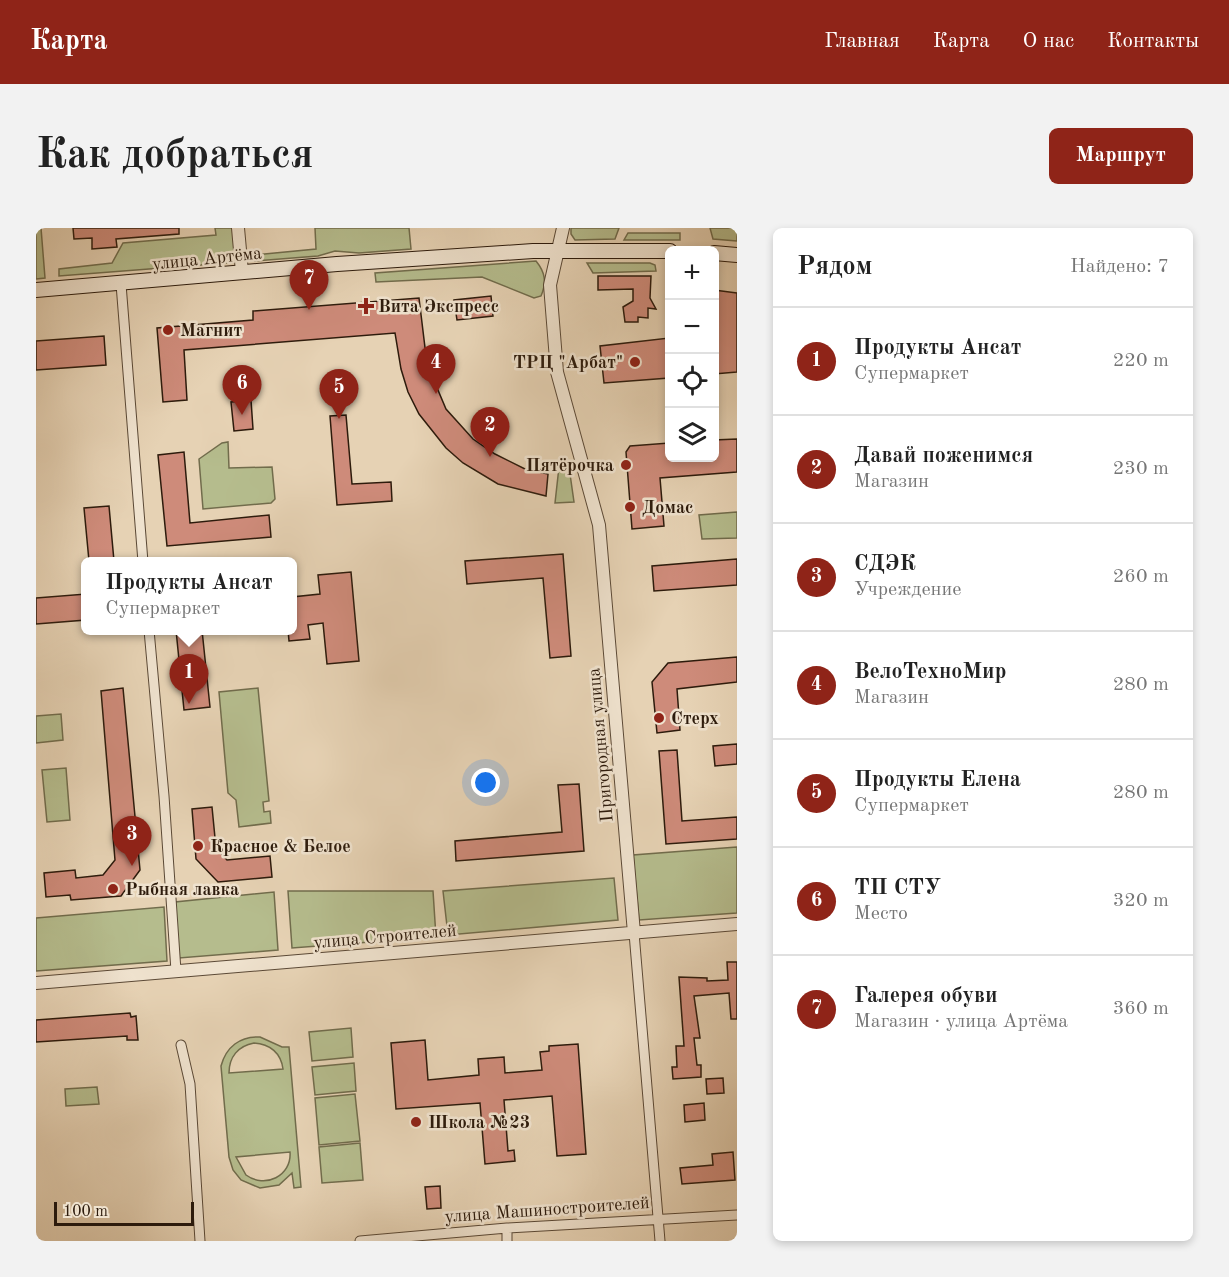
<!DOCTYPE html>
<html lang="ru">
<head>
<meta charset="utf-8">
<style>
  body { margin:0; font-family:"Old Standard TT",serif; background:#f2f2f2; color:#222 }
  .controls { position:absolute; right:18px; top:18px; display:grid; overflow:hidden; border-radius:9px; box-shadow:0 3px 9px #0003 }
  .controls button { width:54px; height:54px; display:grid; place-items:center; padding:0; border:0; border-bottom:2px solid #e0e0e0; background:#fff; color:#222; font:30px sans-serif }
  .scale { position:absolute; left:18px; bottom:15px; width:140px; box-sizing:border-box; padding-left:6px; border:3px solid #2d1b0c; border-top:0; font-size:16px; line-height:21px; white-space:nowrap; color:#2d1b0c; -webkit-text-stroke:4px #efe2ce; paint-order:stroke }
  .you { position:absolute; left:450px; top:555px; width:21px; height:21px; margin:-15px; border:4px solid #fff; border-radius:50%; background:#1a73e8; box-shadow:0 0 0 9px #1a73e833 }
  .badge { display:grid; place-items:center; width:39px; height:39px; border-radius:50%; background:#8f2418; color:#fff; font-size:20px; font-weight:700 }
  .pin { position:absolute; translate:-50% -50px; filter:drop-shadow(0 2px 3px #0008) }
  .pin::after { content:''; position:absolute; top:32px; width:21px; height:18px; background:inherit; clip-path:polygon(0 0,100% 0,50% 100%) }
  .popup { position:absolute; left:45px; top:329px; width:216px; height:78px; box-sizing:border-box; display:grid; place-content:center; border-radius:9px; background:#fff; filter:drop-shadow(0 2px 4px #0005); font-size:20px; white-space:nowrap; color:#767676 }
  .popup b { font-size:22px; color:#222 }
  .popup::after { content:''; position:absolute; left:50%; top:100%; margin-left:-12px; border:12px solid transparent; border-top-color:#fff }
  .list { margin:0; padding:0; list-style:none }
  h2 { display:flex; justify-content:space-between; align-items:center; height:78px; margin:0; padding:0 24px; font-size:26px }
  h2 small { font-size:20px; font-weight:400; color:#767676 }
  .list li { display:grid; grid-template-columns:39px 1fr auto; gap:18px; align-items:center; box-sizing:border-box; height:108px; padding:0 24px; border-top:2px solid #e0e0e0 }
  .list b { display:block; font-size:22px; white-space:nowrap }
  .list p { margin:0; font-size:20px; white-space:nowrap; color:#767676 }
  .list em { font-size:20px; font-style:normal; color:#767676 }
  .icon { flex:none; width:33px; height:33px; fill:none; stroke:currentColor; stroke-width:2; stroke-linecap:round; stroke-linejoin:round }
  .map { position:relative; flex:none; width:701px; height:1013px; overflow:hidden; border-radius:9px }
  header { display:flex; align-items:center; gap:36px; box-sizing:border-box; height:84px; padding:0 30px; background:#8f2418; color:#fff }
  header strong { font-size:28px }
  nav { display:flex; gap:33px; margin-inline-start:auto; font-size:21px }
  .intro { display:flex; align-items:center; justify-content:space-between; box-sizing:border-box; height:144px; padding:0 36px }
  h1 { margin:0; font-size:42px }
  .button { padding:15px 27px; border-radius:9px; background:#8f2418; color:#fff; font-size:21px; font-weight:700 }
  main { display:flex; gap:36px; padding:0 36px }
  aside { flex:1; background:#fff; border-radius:9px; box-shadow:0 3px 9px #0003 }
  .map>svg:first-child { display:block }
  .green { fill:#b5bc8d; stroke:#716c4c; stroke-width:1.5; fill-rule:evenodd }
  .building { fill:#ce8b7a; stroke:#2d1b0c; stroke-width:1.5 }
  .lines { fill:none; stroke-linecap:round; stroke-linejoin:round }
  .minor-casing { stroke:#5b4936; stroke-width:11 }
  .tertiary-casing { stroke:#5b4936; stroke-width:14 }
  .secondary-casing { stroke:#2d1b0c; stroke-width:16 }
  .minor { stroke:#efe2ce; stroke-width:9 }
  .tertiary { stroke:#efe2ce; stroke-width:12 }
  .secondary { stroke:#efe2ce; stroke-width:14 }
  .poi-dot { fill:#8f2418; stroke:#efe2ce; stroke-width:2 }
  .labels { text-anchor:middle; stroke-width:5; stroke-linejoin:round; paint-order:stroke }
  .street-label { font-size:18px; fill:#2d1b0c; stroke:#efe2ce }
  .poi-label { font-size:18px; font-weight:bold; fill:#2d1b0c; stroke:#efe2ce; text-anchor:start }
</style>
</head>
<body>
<header>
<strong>Карта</strong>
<nav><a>Главная</a><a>Карта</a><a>О нас</a><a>Контакты</a></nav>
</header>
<div class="intro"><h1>Как добраться</h1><a class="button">Маршрут</a></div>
<main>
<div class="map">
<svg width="701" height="1013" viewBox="0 0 701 1013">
  <rect width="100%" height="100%" fill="#e6d2b4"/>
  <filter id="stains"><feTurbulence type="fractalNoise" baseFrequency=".00333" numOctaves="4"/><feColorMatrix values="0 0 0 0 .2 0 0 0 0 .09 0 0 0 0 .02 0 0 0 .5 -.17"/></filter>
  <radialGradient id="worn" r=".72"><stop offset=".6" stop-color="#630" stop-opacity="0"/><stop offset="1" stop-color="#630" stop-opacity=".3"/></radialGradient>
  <path class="green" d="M0 0H5L9 50 0 51Z
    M179 0H200L203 34 23 48V41L76 35 87 15 180 7Z
    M279 0H373L375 21 323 25 299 23 282 28 219 33 217 27 280 21Z
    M535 0H583L579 11 539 12 535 6Z
    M674 0H701V13L677 11Z
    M592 5H644V12H588Z
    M500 33C509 44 511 54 505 68L498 70 446 49 340 54 339 45Z
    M551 35H614L619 37 620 43 557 45Z
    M192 214 193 240 236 239 239 271 235 275 167 281 163 231 186 215Z
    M523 239H533L538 274 519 275Z
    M701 284V310L666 311 663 287Z
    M222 460 233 573 227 574 228 584 234 583 235 595 203 599 200 572 192 565 183 464Z
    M25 486 27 512 0 515V488Z
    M30 540 34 592 11 594 6 542Z
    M701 619V685L603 692 597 627Z
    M578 650 582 692 412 707 407 663Z
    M252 663H397L400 709 256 720Z
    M238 664 242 722 143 730 139 674Z
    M128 679 131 733 0 743V690Z
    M315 800 317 829 276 833 273 804Z
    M224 809 246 819H253L265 959 258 960 256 945 243 957 224 960 205 952 197 942 193 929 185 838C190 819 204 808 224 809ZM218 815C234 816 245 825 247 841L193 845C193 829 202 818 218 815ZM254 924C256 948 229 961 210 947L200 929Z
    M318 835 320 863 279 867 276 839Z
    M61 859 63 876 30 878 29 861Z
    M319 866 324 913 283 917 279 870Z
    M324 915 327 952 286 955 283 919Z"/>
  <path class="building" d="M37 0H143V6L80 11 81 19 56 21V10L38 11Z
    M562 48H615L614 70 620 81 612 80V90L602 89V94H589L587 79 597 73V61L562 62Z
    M678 62 701 65V144L678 146Z
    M455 68 457 88 421 92 418 72Z
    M383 70 391 136 410 181 437 211 459 226 489 241 512 246 510 268 462 256 427 235 410 220 383 186 372 164 365 141 359 105 148 122 151 172 127 174 121 100 217 92V83Z
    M68 108 70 137 0 142V113Z
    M633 110V150L568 155 564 118Z
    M215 172 217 201 198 203 195 174Z
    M310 187 316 256 355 254 356 273 301 277 294 188Z
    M701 211V244L624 250 628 298 596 301 590 224 594 218 633 215V230H678V212Z
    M148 224 154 295 233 287 235 309 131 318 122 227Z
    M73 278 78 333H53L48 280Z
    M527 326 535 428 514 430 507 350 431 356 429 333Z
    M701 331V357L618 363 616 338Z
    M315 344 323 433 291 436 287 395 272 397 274 411 253 413 252 402H256V369L284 366 282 347Z
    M50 366V392L0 396V370Z
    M140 402H166L174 479 148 482Z
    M701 429V454L641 461 644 502 621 505 616 454 632 435Z
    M87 460 104 642 85 668 35 672 34 667 10 669 8 645 39 642 40 650 67 647 79 632 65 463Z
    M701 516V536L679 538 677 518Z
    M641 522 646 593 701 589V611L630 616 623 523Z
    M543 556 548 623 420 633 419 613 526 604 522 557Z
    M176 579 180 620 191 632 234 628 236 649 182 654 160 631 156 581Z
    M691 734H701V791H695L693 765 658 768 664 810H658L661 837H665V849L637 851 636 839H641L640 818H648L643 749 671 750V753L692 752Z
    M94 785 95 789 100 788 102 812H91V808L0 814V792Z
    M389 812 392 852 443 847 442 831 468 829 469 845 506 842 504 824 513 823V818L542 816 550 926 521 928 516 868 468 872 472 923 478 922 479 933 449 936 444 875 360 881 355 815Z
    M687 850 688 865 671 866 670 851Z
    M668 875 669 892 649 894 648 877Z
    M697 924 699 952 646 956 644 940 677 937 676 926Z
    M404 958 405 980 391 981 389 959Z"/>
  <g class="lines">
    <defs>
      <path id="minor" d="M85 56 107 334
        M113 402 128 568 140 743
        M598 705 624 1013
        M145 817 154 856 164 1013
        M471 1000V1013
        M324 1013 471 1000 701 987"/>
      <path id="tertiary" d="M202 0 206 44
        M527 0 514 57 521 144 563 297 598 705
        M0 755 701 696"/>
      <path id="secondary" d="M678 25 701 27
        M0 62 301 36 497 23H634"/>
    </defs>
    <use href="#minor" class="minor-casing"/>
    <use href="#tertiary" class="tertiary-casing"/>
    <use href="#secondary" class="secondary-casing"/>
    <use href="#minor" class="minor"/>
    <use href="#tertiary" class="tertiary"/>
    <use href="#secondary" class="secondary"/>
  </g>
  <g class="poi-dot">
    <path d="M327 69h6v6h6v6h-6v6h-6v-6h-6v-6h6z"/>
    <circle cx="132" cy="102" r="6"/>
    <circle cx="599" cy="134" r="6"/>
    <circle cx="590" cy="237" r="6"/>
    <circle cx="594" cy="279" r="6"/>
    <circle cx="623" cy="490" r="6"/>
    <circle cx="162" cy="618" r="6"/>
    <circle cx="77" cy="661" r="6"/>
    <circle cx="380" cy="894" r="6"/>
  </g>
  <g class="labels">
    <g class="street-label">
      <text transform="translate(171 30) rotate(-6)" y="6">улица Артёма</text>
      <text transform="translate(564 517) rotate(-95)" y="6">Пригородная улица</text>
      <text transform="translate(349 708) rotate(-5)" y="6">улица Строителей</text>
      <text transform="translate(511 981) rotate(-4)" y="6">улица Машиностроителей</text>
    </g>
    <g class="poi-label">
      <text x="342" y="84">Вита Экспресс</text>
      <text x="144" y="108">Магнит</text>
      <text x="587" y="140" text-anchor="end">ТРЦ "Арбат"</text>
      <text x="578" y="243" text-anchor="end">Пятёрочка</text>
      <text x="606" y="285">Домас</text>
      <text x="635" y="496">Стерх</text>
      <text x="174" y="624">Красное &amp; Белое</text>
      <text x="89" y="667">Рыбная лавка</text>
      <text x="392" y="900">Школа №23</text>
    </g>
  </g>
  <rect width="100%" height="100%" filter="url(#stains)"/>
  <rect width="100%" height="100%" fill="url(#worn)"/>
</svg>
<div class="controls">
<button>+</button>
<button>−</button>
<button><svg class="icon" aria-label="locate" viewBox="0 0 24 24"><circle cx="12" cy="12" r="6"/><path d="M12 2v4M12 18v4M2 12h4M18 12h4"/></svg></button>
<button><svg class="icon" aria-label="layers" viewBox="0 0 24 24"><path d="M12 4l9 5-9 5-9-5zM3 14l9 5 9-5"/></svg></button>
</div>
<div class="scale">100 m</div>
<div class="you"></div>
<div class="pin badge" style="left:153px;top:476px">1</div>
<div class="popup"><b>Продукты Ансат</b>Супермаркет</div>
<div class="pin badge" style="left:454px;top:229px">2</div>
<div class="pin badge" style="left:96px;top:638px">3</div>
<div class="pin badge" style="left:400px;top:166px">4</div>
<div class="pin badge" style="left:303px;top:191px">5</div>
<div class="pin badge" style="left:206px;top:187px">6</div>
<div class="pin badge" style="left:273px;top:82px">7</div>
</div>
<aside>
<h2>Рядом<small>Найдено: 7</small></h2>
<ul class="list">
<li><span class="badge">1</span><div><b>Продукты Ансат</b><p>Супермаркет</p></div><em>220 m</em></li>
<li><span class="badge">2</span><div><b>Давай поженимся</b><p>Магазин</p></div><em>230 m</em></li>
<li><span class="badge">3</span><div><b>СДЭК</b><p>Учреждение</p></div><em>260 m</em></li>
<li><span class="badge">4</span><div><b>ВелоТехноМир</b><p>Магазин</p></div><em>280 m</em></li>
<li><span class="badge">5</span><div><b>Продукты Елена</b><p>Супермаркет</p></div><em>280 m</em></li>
<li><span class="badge">6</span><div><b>ТП СТУ</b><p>Место</p></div><em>320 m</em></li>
<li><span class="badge">7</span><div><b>Галерея обуви</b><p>Магазин · улица Артёма</p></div><em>360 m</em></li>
</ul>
</aside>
</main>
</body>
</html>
